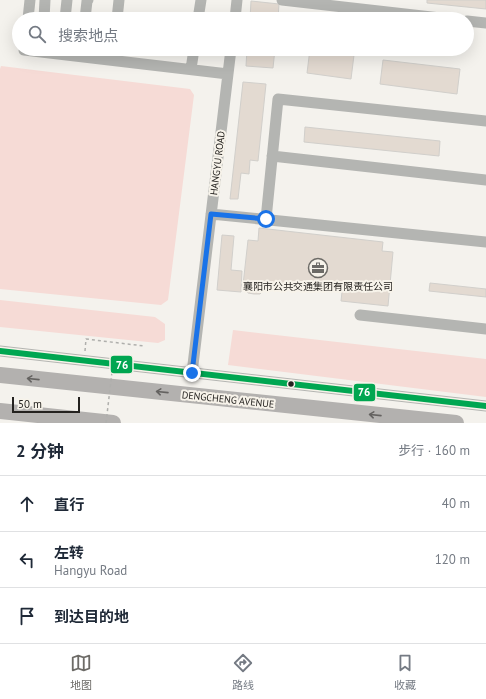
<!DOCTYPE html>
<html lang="zh">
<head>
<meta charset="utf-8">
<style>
  body { margin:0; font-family:"PT Sans","Noto Sans SC",sans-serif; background:#f6f6f7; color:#1f2937 }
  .scale { position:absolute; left:12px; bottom:10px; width:68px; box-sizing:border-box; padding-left:4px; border:2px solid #24221f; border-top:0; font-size:11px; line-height:14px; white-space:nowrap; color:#24221f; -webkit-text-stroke:3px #f7f3ea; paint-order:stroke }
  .stop { position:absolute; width:12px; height:12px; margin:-9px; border:3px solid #1a73e8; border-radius:50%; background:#fff }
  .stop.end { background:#1a73e8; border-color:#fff; box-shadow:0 1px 4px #0008 }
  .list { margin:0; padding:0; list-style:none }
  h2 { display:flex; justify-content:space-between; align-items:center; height:52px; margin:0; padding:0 16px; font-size:17px }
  h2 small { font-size:13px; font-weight:400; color:#747a83 }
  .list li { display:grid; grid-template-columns:26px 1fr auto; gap:12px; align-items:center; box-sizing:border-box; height:56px; padding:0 16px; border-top:1px solid #e0e1e3 }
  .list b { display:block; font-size:15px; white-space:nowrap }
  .list p { margin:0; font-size:13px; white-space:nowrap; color:#747a83 }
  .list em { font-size:13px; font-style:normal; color:#747a83 }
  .icon { flex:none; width:22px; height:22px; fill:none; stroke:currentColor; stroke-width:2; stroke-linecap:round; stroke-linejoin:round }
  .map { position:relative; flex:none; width:486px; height:423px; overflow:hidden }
  .search { position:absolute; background:#fff; box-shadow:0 4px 16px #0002; left:12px; right:12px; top:12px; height:44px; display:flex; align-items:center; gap:10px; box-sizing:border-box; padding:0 14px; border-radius:22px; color:#747a83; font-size:15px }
  .sheet { height:220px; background:#fff }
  nav { display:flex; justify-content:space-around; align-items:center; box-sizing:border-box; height:56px; border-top:1px solid #e0e1e3; background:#fff; font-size:11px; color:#747a83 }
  nav a { display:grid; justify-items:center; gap:2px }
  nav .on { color:#6d6b67 }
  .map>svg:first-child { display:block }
  .green { fill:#f6dbd6 }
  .building { fill:#e3dad1; stroke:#d1cfcb }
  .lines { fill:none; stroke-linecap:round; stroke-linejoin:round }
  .path { stroke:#afafac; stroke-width:1.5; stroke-dasharray:3 3; stroke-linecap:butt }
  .minor { stroke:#b4b5b2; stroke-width:11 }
  .highway { stroke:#b3b1af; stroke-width:16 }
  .path-bridge { stroke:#afafac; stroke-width:1.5; stroke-dasharray:3 3; stroke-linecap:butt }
  .bus-1-casing { stroke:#f7f3ea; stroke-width:9 }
  .bus-1 { stroke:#00a651; stroke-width:6 }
  .oneway { stroke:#646260 }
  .route { stroke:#1a73e8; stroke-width:5 }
  .bus-dot { fill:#24221f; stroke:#f7f3ea; stroke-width:1.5 }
  .labels { text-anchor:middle; stroke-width:4; stroke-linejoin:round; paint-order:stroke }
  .street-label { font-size:10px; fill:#24221f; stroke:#f7f3ea }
  .poi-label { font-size:10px; fill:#24221f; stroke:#f7f3ea }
  .line-badge { stroke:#f7f3ea; stroke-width:1.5 }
  .badge-label { font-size:11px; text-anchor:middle; font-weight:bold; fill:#fff }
</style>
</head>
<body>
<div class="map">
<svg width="486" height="423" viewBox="0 0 486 423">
  <rect width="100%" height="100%" fill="#f4f2ed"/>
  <path class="green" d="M1 66 190 89 194 95 168 300 161 305 0 289V69Z
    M0 300 155 317 165 324V340L158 343 0 327Z
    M233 330 486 359V397L228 365Z"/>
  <path class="building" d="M427 0H486V9L427 3Z
    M251 1 279 4 278 19H250Z
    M247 49H275L273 68 246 66Z
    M310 49 354 55 351 79 307 73Z
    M383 60 460 69 457 94 380 84Z
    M243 82 266 84 258 161 250 160 249 174 241 173 238 199H230Z
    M305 127 440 141 439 156 304 142Z
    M259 228 383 242 382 251 393 252 388 306 341 301 342 292 267 284 265 289 260 294H254L248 293 244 289 243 285 248 240 258 241Z
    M222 235 234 236 231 270 242 271 241 292 217 290Z
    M430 283 486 289V297L429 291Z"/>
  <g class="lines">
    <path class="path" d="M85 351 86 339 144 346"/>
    <path class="minor" d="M282 0 449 19
      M28 19 30 0
      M44 19 45 0
      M65 19 67 0
      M85 19 87 1 88 0
      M117 19 119 0
      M198 19 201 0
      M235 19 237 0
      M467 21 486 23
      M24 49V50L228 74
      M191 69 194 49
      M272 156 486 180
      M211 214 486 242
      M266 219 278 99 486 121
      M360 315 486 329
      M0 351 486 406
      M192 373 231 49"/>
    <path class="highway" d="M0 375 456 423
      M0 411 113 423"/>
    <path class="path-bridge" d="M106 423 114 355"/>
    <defs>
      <path id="bus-1" d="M0 351 486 406"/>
    </defs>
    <use href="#bus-1" class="bus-1-casing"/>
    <use href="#bus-1" class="bus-1"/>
  </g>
  <defs><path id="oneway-shaft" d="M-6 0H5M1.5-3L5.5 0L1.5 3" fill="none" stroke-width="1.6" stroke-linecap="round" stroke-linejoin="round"/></defs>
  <g class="oneway">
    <use href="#oneway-shaft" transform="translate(33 379) rotate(-174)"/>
    <use href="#oneway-shaft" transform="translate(162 392) rotate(-174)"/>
    <use href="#oneway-shaft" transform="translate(375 415) rotate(-174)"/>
  </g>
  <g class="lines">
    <path class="route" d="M192 373 211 214 266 219"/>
  </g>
  <defs>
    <symbol id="office-ring" viewBox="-11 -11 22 22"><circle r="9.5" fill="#f7f3ea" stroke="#6d6b67" stroke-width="1.5"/><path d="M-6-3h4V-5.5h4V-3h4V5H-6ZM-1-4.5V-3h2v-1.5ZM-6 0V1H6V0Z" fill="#6d6b67"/></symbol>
  </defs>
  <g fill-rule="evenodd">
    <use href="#office-ring" x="307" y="257" width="22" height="22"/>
  </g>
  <circle class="bus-dot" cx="291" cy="384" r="3.5"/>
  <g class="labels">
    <g class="street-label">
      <text transform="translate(217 163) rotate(-83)" y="4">HANGYU ROAD</text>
      <text transform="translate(228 399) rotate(6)" y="4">DENGCHENG AVENUE</text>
    </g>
    <g class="poi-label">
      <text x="318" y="290">襄阳市公共交通集团有限责任公司</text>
    </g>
  </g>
  <g class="line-badge">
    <rect x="110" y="355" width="23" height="19" rx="4" fill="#00a651"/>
    <rect x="353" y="383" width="23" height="19" rx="4" fill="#00a651"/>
  </g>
  <g class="badge-label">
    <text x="122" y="369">76</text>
    <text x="364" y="396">76</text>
  </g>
</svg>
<div class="scale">50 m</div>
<div class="stop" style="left:266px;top:219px"></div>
<div class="stop end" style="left:192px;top:373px"></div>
<div class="search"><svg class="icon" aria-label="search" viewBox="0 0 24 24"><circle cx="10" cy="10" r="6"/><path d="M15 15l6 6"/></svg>搜索地点</div>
</div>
<section class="sheet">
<h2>2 分钟<small>步行 · 160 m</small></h2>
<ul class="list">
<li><svg class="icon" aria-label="ahead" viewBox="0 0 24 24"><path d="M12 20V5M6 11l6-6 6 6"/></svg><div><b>直行</b></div><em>40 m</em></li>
<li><svg class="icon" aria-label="left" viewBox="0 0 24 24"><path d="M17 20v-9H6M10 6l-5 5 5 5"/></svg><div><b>左转</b><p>Hangyu Road</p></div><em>120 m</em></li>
<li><svg class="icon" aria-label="arrive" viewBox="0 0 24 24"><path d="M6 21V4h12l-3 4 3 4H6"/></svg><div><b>到达目的地</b></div></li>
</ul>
</section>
<nav>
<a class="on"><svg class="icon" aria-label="map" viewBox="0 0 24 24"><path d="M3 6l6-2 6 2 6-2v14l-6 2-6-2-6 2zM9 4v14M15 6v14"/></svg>地图</a>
<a><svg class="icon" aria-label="directions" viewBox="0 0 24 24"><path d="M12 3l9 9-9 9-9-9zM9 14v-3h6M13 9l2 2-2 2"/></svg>路线</a>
<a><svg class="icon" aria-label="saved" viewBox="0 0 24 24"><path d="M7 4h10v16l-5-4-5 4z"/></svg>收藏</a>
</nav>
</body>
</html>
